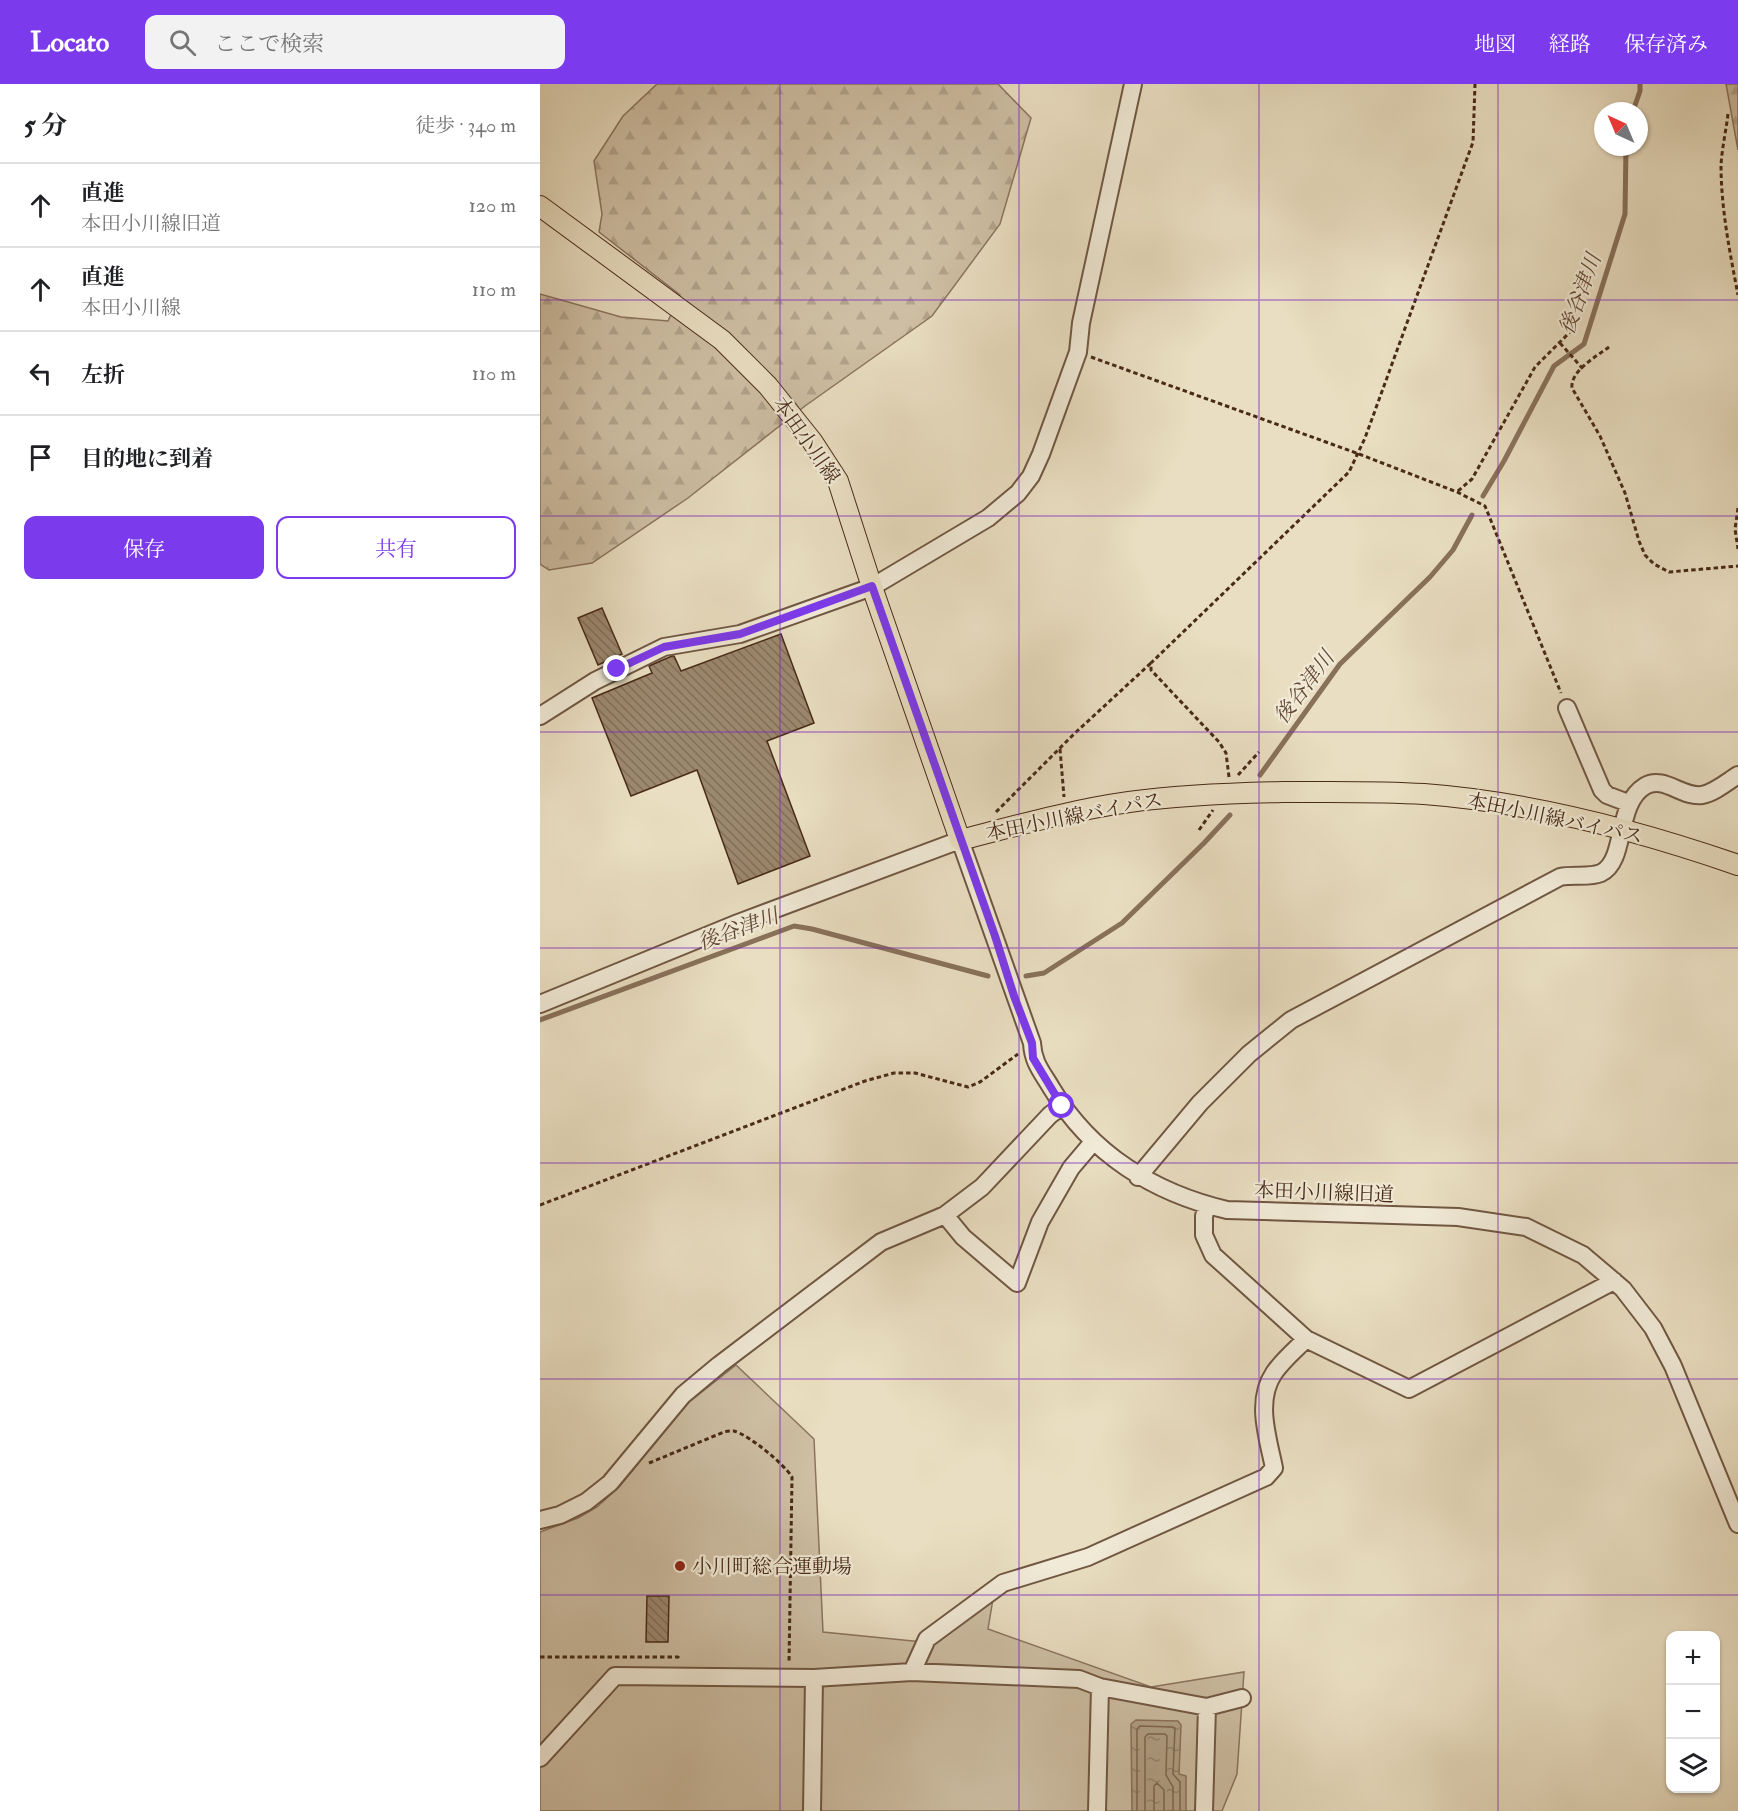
<!DOCTYPE html>
<html lang="ja">
<head>
<meta charset="utf-8">
<style>
  body { margin:0; font-family:"IM FELL Double Pica","Noto Serif JP",serif; background:#f2f2f2; color:#202124 }
  .controls { position:absolute; right:18px; bottom:18px; display:grid; overflow:hidden; border-radius:12px; box-shadow:0 2px 4px #0004 }
  .controls button { width:54px; height:54px; display:grid; place-items:center; padding:0; border:0; border-bottom:2px solid #e0e0e0; background:#fff; color:#202124; font:30px sans-serif }
  .compass { position:absolute; left:1054px; top:18px; width:54px; height:54px; border-radius:50%; background:#fff; box-shadow:0 2px 4px #0004; rotate:316deg }
  .stop { position:absolute; width:18px; height:18px; margin:-14px; border:4px solid #7c3aed; border-radius:50%; background:#fff }
  .stop.end { background:#7c3aed; border-color:#fff; box-shadow:0 2px 6px #0008 }
  .list { margin:0; padding:0; list-style:none }
  h2 { display:flex; justify-content:space-between; align-items:center; height:78px; margin:0; padding:0 24px; font-size:26px }
  h2 small { font-size:20px; font-weight:400; color:#757577 }
  .list li { display:grid; grid-template-columns:39px 1fr auto; gap:18px; align-items:center; box-sizing:border-box; height:84px; padding:0 24px; border-top:2px solid #e0e0e0 }
  .list b { display:block; font-size:22px; white-space:nowrap }
  .list p { margin:0; font-size:20px; white-space:nowrap; color:#757577 }
  .list em { font-size:20px; font-style:normal; color:#757577 }
  .actions { display:flex; gap:12px; padding:18px 24px }
  .actions a { flex:1; padding:14px 0; border:2px solid #7c3aed; border-radius:12px; text-align:center; font-size:21px; color:#7c3aed }
  .actions .main { background:#7c3aed; color:#fff }
  .icon { flex:none; width:33px; height:33px; fill:none; stroke:currentColor; stroke-width:2; stroke-linecap:round; stroke-linejoin:round }
  .map { position:relative; flex:none; width:1198px; height:1727px; overflow:hidden }
  header { display:flex; align-items:center; gap:36px; box-sizing:border-box; height:84px; padding:0 30px; background:#7c3aed; color:#fff }
  header strong { font-size:28px }
  nav { display:flex; gap:33px; margin-inline-start:auto; font-size:21px }
  .search { width:420px; height:54px; background:#f2f2f2; display:flex; align-items:center; gap:15px; box-sizing:border-box; padding:0 21px; border-radius:12px; color:#757577; font-size:22px }
  main { display:flex }
  aside { flex:1; background:#fff }
  .map>svg:first-child { display:block }
  .green { fill:#cebfa4; stroke:#8b745e; stroke-width:1.5 }
  .forest { fill:url(#forest-firs); stroke:#8b745e; stroke-width:1.5 }
  .water { fill:url(#water-ripples); stroke:#88715a; stroke-width:1.5 }
  .lines { fill:none; stroke-linecap:round; stroke-linejoin:round }
  .shore { stroke:#7d664f; stroke-width:1.5 }
  .stream { stroke:#88715a; stroke-width:5 }
  .building { fill:url(#building-back-hatch); stroke:#482a17; stroke-width:1.5 }
  .minor-casing { stroke:#705742; stroke-width:20 }
  .major-casing { stroke:#482a17; stroke-width:22 }
  .path { stroke:#482a17; stroke-width:3; stroke-dasharray:4.5 3; stroke-linecap:butt }
  .minor { stroke:#f1ead7; stroke-width:16 }
  .major { stroke:#e9dec1; stroke-width:20 }
  .route { stroke:#7c3aed; stroke-width:8 }
  .grid { fill:none; stroke:#7b2cbf; stroke-width:1.5; stroke-opacity:0.55 }
  .poi-dot { fill:#8f2418; stroke:#f1ead7; stroke-width:2 }
  .labels { text-anchor:middle; stroke-width:4.5; stroke-linejoin:round; paint-order:stroke }
  .street-label { font-size:20px; fill:#482a17; stroke:#f1ead7 }
  .poi-label { font-size:20px; fill:#482a17; stroke:#f1ead7; text-anchor:start }
  .water-label { font-size:21px; font-style:italic; fill:#624833; stroke:#f1ead7 }
</style>
</head>
<body>
<header>
<strong>Locato</strong>
<div class="search"><svg class="icon" aria-label="search" viewBox="0 0 24 24"><circle cx="10" cy="10" r="6"/><path d="M15 15l6 6"/></svg>ここで検索</div>
<nav><a>地図</a><a>経路</a><a>保存済み</a></nav>
</header>
<main>
<aside>
<h2>5 分<small>徒歩 · 340 m</small></h2>
<ul class="list">
<li><svg class="icon" aria-label="ahead" viewBox="0 0 24 24"><path d="M12 20V5M6 11l6-6 6 6"/></svg><div><b>直進</b><p>本田小川線旧道</p></div><em>120 m</em></li>
<li><svg class="icon" aria-label="ahead" viewBox="0 0 24 24"><path d="M12 20V5M6 11l6-6 6 6"/></svg><div><b>直進</b><p>本田小川線</p></div><em>110 m</em></li>
<li><svg class="icon" aria-label="left" viewBox="0 0 24 24"><path d="M17 20v-9H6M10 6l-5 5 5 5"/></svg><div><b>左折</b></div><em>110 m</em></li>
<li><svg class="icon" aria-label="arrive" viewBox="0 0 24 24"><path d="M6 21V4h12l-3 4 3 4H6"/></svg><div><b>目的地に到着</b></div></li>
</ul>
<div class="actions"><a class="main">保存</a><a>共有</a></div>
</aside>
<div class="map">
<svg width="1198" height="1727" viewBox="0 0 1198 1727">
  <defs>
    <pattern id="forest-firs" width="22" height="20" patternUnits="userSpaceOnUse" patternTransform="scale(1.5)"><rect width="22" height="20" fill="#cebfa4"/><path d="M5 1l3.5 6h-7zM16 11l3.5 6h-7z" fill="#b2a48c"/></pattern>
    <pattern id="water-ripples" width="26" height="14" patternUnits="userSpaceOnUse" patternTransform="scale(1.5)"><rect width="26" height="14" fill="#b2a187"/><path d="M2 4q2-2 4 0t4 0M15 11q2-2 4 0t4 0" fill="none" stroke="#93836d"/></pattern>
    <pattern id="building-back-hatch" width="6" height="6" patternUnits="userSpaceOnUse" patternTransform="scale(1.5)"><rect width="6" height="6" fill="#9c886f"/><path d="M-1 5l2 2M0 0l6 6M5-1l2 2" fill="none" stroke="#816f5a"/></pattern>
  </defs>
  <rect width="100%" height="100%" fill="#e9dec1"/>
  <filter id="stains"><feTurbulence type="fractalNoise" baseFrequency=".00333" numOctaves="4"/><feColorMatrix values="0 0 0 0 .2 0 0 0 0 .09 0 0 0 0 .02 0 0 0 .5 -.17"/></filter>
  <radialGradient id="worn" r=".72"><stop offset=".6" stop-color="#630" stop-opacity="0"/><stop offset="1" stop-color="#630" stop-opacity=".3"/></radialGradient>
  <path class="green" d="M196 1281 274 1355 283 1548 393 1559 453 1515 448 1545 611 1603 704 1588 697 1690 682 1727H0V1448L38 1434 57 1423 79 1403 148 1319Z"/>
  <path class="forest" d="M117 0H458L491 34 460 140 392 232 265 322 148 414 52 479 9 486 0 480V210L81 233 128 237 140 211 59 148 62 130 54 77 83 32Z
    M1186 0H1198V66Z"/>
  <path class="water" d="M596 1636 638 1637 641 1641 639 1690 646 1692V1727H592L591 1640Z"/>
  <g class="lines">
    <path class="shore" d="M597 1727V1645L600 1642 632 1643 635 1644 633 1690 640 1698V1727
      M605 1727V1653L608 1650H625L627 1652 626 1691 633 1703V1727
      M614 1727V1702L617 1699 624 1706V1727"/>
    <path class="stream" d="M1093 27 1100 7V0
      M943 412 964 377 1014 282 1044 260 1085 130 1086 63
      M720 691 800 580 890 493 913 466 932 431
      M486 892 504 889 582 839 664 759 690 731
      M0 936 254 842 272 845 448 892"/>
  </g>
  <path class="building" d="M62 524 82 570 58 581 38 534Z
    M241 550 274 639 227 657 270 772 198 800 157 686 91 712 52 614 112 589 109 582 132 572H134L141 587Z
    M107 1512H129L128 1558H106Z"/>
  <g class="lines">
    <defs>
      <path id="minor" d="M1027 624 1062 706 1067 711 1088 719
        M0 632 55 597 124 563 200 550 332 503 448 434 478 409 491 392 501 370 538 268 541 239 593 0
        M0 920 198 839 420 756 492 959C493 979 502 988 512 1005 551 1070 614 1109 687 1126L918 1133 986 1143 1043 1171 1083 1205 1113 1244 1133 1282 1198 1440
        M598 1093 660 1019 709 970 751 936 1020 793C1033 790 1049 794 1061 789 1087 777 1075 720 1105 702 1124 691 1142 714 1162 711 1174 709 1187 698 1198 691
        M667 1122 664 1132V1151L673 1171 766 1255 869 1305 1074 1197
        M405 1131 423 1153 477 1199 500 1138 531 1084 553 1058
        M0 1436 20 1431 46 1418 70 1399 143 1311 179 1281 341 1158 405 1131 442 1103 510 1031 522 1022
        M372 1588 387 1555 463 1499 548 1473 726 1393 734 1384C728 1354 715 1317 734 1289 742 1277 755 1266 766 1255
        M560 1603 667 1623 702 1614
        M0 1674 75 1592 274 1594 372 1588 539 1595 560 1603 557 1727
        M272 1727 274 1594
        M664 1727 667 1623"/>
      <path id="major" d="M0 122 182 256 228 302 272 357 298 397 332 503 420 756C475 742 532 726 589 718 640 711 691 709 743 708 790 708 837 707 884 710 991 718 1097 746 1198 781"/>
    </defs>
    <use href="#minor" class="minor-casing"/>
    <use href="#major" class="major-casing"/>
    <path class="path" d="M1188 30C1186 47 1182 64 1181 81 1181 125 1190 169 1198 211
      M1020 259 1043 285
      M1069 263C1057 272 1030 287 1032 304L1060 352 1085 409 1099 457 1105 471 1114 480 1129 488 1198 482
      M551 273 819 370 917 408 945 422 1021 609
      M918 407 932 395 995 283 1036 242
      M1198 424 1195 445 1198 465
      M520 665 524 713
      M698 691 719 668
      M689 693 686 669 679 658 611 586V579L809 388 825 354 933 58 935 0
      M456 728 534 650 611 579
      M659 746 673 726
      M0 1121 325 997 354 989H375L428 1003 440 998 478 970
      M109 1379 184 1348C187 1347 191 1347 194 1347 209 1351 244 1380 252 1393L249 1579
      M0 1573H138L141 1576"/>
    <use href="#minor" class="minor"/>
    <use href="#major" class="major"/>
  </g>
  <g class="lines">
    <path class="route" d="M77 585 124 563 200 550 332 502 455 852 474 912 492 959 493 974 522 1022"/>
  </g>
  <path class="grid" d="M240 0V1727M479 0V1727M719 0V1727M958 0V1727M0 216H1198M0 432H1198M0 648H1198M0 864H1198M0 1079H1198M0 1295H1198M0 1511H1198"/>
  <circle class="poi-dot" cx="140" cy="1482" r="6"/>
  <g class="labels">
    <g class="street-label">
      <text transform="translate(267 356) rotate(55)" y="7">本田小川線</text>
      <text transform="translate(534 732) rotate(-11)" y="7">本田小川線バイパス</text>
      <text transform="translate(1015 734) rotate(12)" y="7">本田小川線バイパス</text>
      <text transform="translate(784 1108) rotate(2)" y="7">本田小川線旧道</text>
    </g>
    <g class="poi-label">
      <text x="152" y="1489">小川町総合運動場</text>
    </g>
    <g class="water-label">
      <text transform="translate(1040 210) rotate(-70)" y="7">後谷津川</text>
      <text transform="translate(764 603) rotate(-53)" y="7">後谷津川</text>
      <text transform="translate(198 845) rotate(-20)" y="7">後谷津川</text>
    </g>
  </g>
  <rect width="100%" height="100%" filter="url(#stains)"/>
  <rect width="100%" height="100%" fill="url(#worn)"/>
</svg>
<div class="controls">
<button>+</button>
<button>−</button>
<button><svg class="icon" aria-label="layers" viewBox="0 0 24 24"><path d="M12 4l9 5-9 5-9-5zM3 14l9 5 9-5"/></svg></button>
</div>
<svg class="compass" viewBox="-18 -18 36 36"><path d="M0-13l5 13h-10z" fill="#e53935"/><path d="M0 13l5-13h-10z" fill="#757577"/></svg>
<div class="stop" style="left:522px;top:1022px"></div>
<div class="stop end" style="left:77px;top:585px"></div>
</div>
</main>
</body>
</html>
